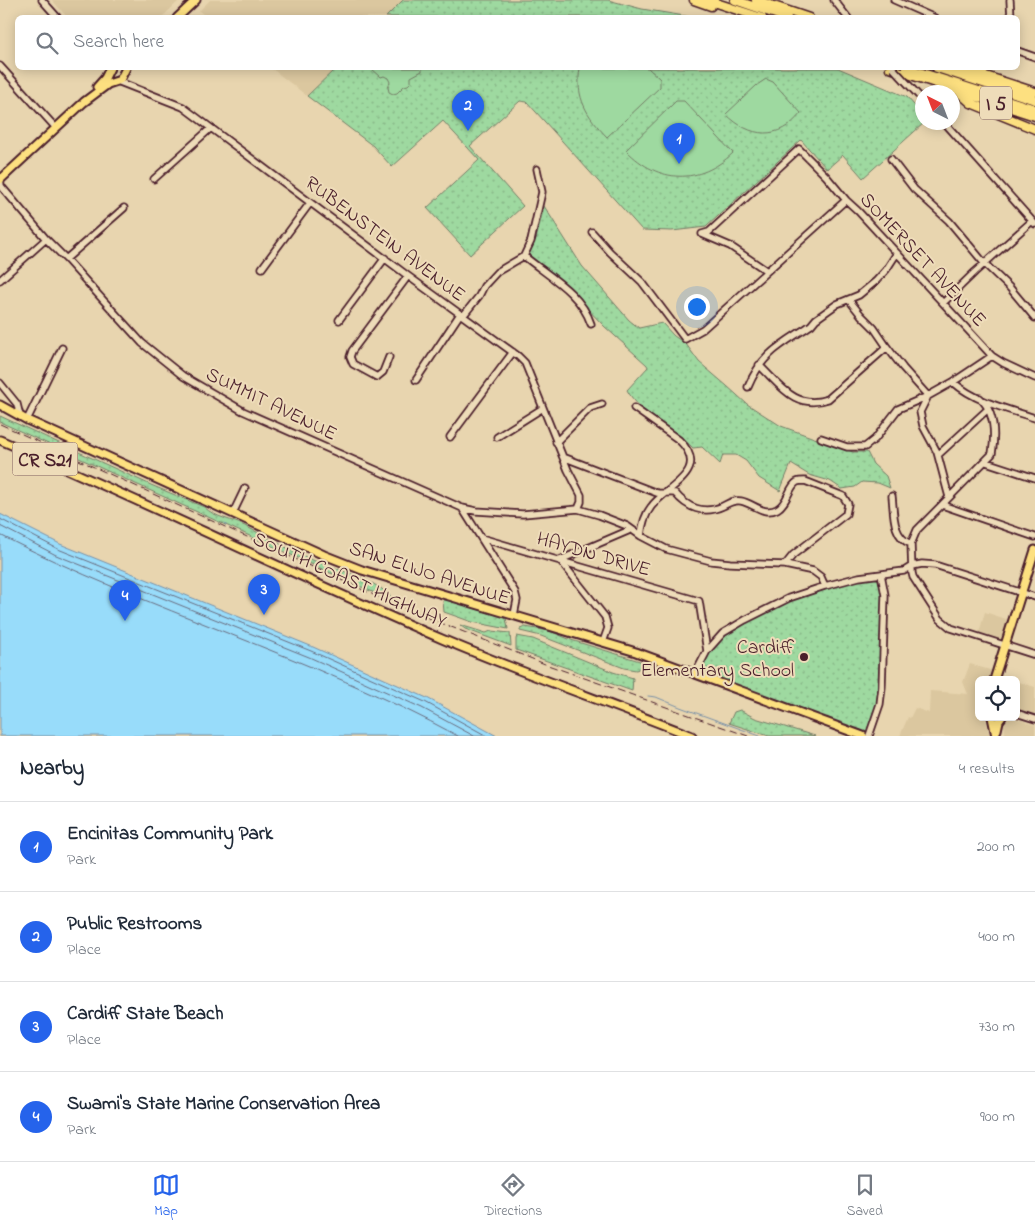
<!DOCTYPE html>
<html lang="en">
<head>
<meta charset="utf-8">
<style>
  body { margin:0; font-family:"Indie Flower",sans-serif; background:#f2f2f3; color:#1f2937 }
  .controls { position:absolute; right:15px; bottom:15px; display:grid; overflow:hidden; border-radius:8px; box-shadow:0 2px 12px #0003 }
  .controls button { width:45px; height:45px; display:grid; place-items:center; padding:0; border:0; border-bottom:1px solid #e0e1e3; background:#fff; color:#1f2937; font:25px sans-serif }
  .compass { position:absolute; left:915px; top:85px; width:45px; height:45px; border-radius:50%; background:#fff; box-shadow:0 2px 12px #0003; rotate:318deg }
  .you { position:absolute; left:696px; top:306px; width:18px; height:18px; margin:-12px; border:4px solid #fff; border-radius:50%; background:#1a73e8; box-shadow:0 0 0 8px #1a73e833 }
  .badge { display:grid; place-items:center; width:32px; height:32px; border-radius:50%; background:#2563eb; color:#fff; font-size:16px; font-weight:700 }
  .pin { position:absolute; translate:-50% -41px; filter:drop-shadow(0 1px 2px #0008) }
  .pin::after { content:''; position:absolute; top:26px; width:18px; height:15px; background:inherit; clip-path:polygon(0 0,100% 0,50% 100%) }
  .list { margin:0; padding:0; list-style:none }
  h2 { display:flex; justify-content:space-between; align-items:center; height:65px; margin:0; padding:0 20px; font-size:21px }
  h2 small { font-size:16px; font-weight:400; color:#747a83 }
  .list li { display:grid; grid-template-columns:32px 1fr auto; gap:15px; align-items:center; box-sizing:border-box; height:90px; padding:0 20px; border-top:1px solid #e0e1e3 }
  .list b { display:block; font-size:19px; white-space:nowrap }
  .list p { margin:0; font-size:16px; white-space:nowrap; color:#747a83 }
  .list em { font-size:16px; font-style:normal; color:#747a83 }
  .icon { flex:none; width:28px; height:28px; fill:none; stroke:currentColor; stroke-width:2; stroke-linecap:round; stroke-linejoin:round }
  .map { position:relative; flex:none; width:1035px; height:736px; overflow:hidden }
  .search { position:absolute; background:#fff; box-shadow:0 2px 12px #0003; left:15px; right:15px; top:15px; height:55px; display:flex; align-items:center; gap:12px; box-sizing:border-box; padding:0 18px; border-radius:8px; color:#747a83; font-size:19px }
  .sheet { height:425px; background:#fff }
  nav { display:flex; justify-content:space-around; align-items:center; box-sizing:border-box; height:70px; border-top:1px solid #e0e1e3; background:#fff; font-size:14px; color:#747a83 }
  nav a { display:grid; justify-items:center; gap:2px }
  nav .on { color:#2563eb }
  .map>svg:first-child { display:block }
  .built { fill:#dbc79f }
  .green { fill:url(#green-dots); stroke:#747c66 }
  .pitch { fill:#9ed9a0; stroke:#747c66 }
  .water { fill:#98dcfa; stroke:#7990a7 }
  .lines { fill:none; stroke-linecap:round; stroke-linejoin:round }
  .shore { stroke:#696b7e; stroke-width:1 }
  .stream { stroke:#7990a7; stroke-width:1 }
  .minor-casing { stroke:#4a1f2b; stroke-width:9 }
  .major-casing { stroke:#4a1f2b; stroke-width:11 }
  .highway-casing { stroke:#4a1f2b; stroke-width:11 }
  .minor { stroke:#eedcb9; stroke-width:5.5 }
  .major { stroke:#fde080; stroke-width:7 }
  .highway { stroke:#fde080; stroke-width:8 }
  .rail { stroke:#4a1f2b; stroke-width:1; stroke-dasharray:8 4; stroke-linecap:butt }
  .minor-bridge-casing { stroke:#4a1f2b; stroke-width:9; stroke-linecap:butt }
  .minor-bridge { stroke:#eedcb9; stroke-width:5.5 }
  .poi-dot { fill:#4a1f2b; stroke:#eedcb9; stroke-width:2 }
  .labels { text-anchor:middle; stroke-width:4; stroke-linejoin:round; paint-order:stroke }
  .shield { fill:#eedcb9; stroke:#7b5856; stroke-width:1 }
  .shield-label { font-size:19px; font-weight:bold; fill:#4a1f2b }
  .street-label { font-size:20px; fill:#4a1f2b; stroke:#eedcb9 }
  .poi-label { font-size:20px; fill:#4a1f2b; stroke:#eedcb9; text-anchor:end }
</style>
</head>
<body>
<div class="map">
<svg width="1035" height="736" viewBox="0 0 1035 736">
  <defs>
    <pattern id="green-dots" width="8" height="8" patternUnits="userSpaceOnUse" patternTransform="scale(1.25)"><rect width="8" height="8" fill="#9ed9a0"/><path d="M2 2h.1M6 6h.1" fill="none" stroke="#8aba8a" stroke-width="1.8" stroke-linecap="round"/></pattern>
  </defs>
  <rect width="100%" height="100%" fill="#e8d5af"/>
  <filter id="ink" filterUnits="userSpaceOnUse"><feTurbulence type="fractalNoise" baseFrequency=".02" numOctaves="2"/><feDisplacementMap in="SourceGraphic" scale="10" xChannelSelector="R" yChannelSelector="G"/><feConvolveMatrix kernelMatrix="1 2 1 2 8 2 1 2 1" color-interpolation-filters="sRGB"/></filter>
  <g filter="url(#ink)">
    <path class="built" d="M52 0H180L161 18 67 17Z
      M210 0H403L386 17 208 18 199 11Z
      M271 68H336L307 96Z
      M985 612 1009 620 1001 643 978 636Z
      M970 664 993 671 990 680H979V717H985L990 736H900L908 717 910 718 915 708 929 713 930 691 968 694 963 682Z
      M1016 681 1035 687V715L1016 710Z
      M1011 717 1035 725V736H1005L1004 720Z"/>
    <path class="green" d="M403 0H608L642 9 691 17H386Z
      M336 68H838L907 97 922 114V122L924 123 863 178 843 155 827 169 801 140 706 227 672 231 642 230 527 102 520 101 470 146 523 206 470 255 427 208 479 160 443 121 392 167 373 146 307 96Z
      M544 206 582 266 629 320 639 328 662 323 674 336 686 344 699 362 727 386 747 404 781 426 853 452H867L873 464 886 476 890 488 878 483 862 482 855 487 842 489 830 481 809 475 791 464 780 491 759 478 746 461 736 455H723L720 464 702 447 693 448C674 429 639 413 627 390L648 367 647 365 604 326 555 275 529 256 530 249 536 239Z
      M0 416 151 485 204 507C216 518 231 519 245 526 267 537 288 549 310 559 337 570 367 576 390 595V600L0 422Z
      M881 574 884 585 882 687 869 736H863L695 674 719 637 787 599Z
      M447 599 470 607 506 618 508 629 472 622 444 612 443 601Z
      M460 625 486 633 491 631 510 633 511 646 465 629Z
      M525 627 550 631 571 640 643 662V667L636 670 624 668 541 636 520 631V629Z
      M517 636 533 639 613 672 633 678 632 691 516 650V639Z
      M740 710 755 718 815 736H769L729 723 734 712Z"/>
    <path class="pitch" d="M371 68H422V71L411 77V82L408 85 404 86 397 93 393 94 389 92 388 87 390 82 388 78 384 76 381 77Z
      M580 68H648L660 79V87L607 137C587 116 575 98 580 68Z
      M766 79 773 82 801 113C779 141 750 138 726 114L757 85Z
      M676 101H684L733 153C699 185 659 184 626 150Z"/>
    <path class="water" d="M0 514 60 544 313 647 427 698 497 736H0Z"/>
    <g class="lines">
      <path class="shore" d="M0 519 58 549 311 651 425 702 487 736
        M0 526 56 555 309 657 422 708 474 736
        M0 535C149 611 311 656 458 736"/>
      <path class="stream" d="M225 523 226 525
        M648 696 656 697 680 707 760 736"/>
      <defs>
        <path id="minor" d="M42 0 58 18
          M834 0 848 18
          M894 0 935 18
          M1010 0 1011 18
          M1018 51 1035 57
          M0 66 56 128
          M117 81 183 107 408 276 518 356 525 363 568 470 581 495V502L578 509
          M944 122 1035 224
          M891 159 914 189 949 221 984 263 1010 288 1035 318
          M0 177 1 186 46 239 66 259 142 343 183 376 243 411 462 508 476 511 523 514 578 509 599 515 627 526 641 536 666 549 711 561 730 563 785 565 813 571 821 577 825 586
          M154 179 211 128
          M592 232 610 252 642 282 685 339 703 329 846 200
          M702 234 709 232 799 149 826 176 846 200 858 211 992 356 1003 363 1035 378
          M702 234 730 246 767 271
          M524 256C548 276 581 293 591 324
          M66 259 124 208
          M262 268 310 203
          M0 280 46 239
          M849 300 861 315 874 328 887 347 903 368 928 396 920 412 923 426 937 452 949 497
          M944 302 975 272 1032 221
          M463 316 479 296 484 286 497 272 524 256 531 241 542 192 537 169
          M339 320 385 258
          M389 357 383 372 377 377 353 364 350 357 352 351 408 276
          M759 365C781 386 795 410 828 399L887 347
          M416 380 460 314
          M953 382C976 402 1007 409 1035 418
          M0 383 17 404 20 416
          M748 387C762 353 781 345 811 325L816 319 837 304 859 295 876 281 886 270 897 253
          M980 398C995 412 995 436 992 454L917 530 911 544 912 573 913 577 940 619 951 628 1035 655
          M634 408 679 440C712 472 666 486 651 507 644 516 642 525 641 536
          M27 420 62 348
          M450 437 513 352
          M497 437 543 408
          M821 438 847 447H865L875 439 898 409 928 396 953 382 992 356
          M556 442 590 408 602 404
          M938 455 988 409
          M563 457 657 493C664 494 668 492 675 493 687 508 704 515 723 506 729 503 733 500 741 501 753 503 763 516 777 509 788 503 789 486 797 482 799 481 802 481 805 481L843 496 848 504 846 514 793 555 785 565
          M986 462 1035 478
          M892 496C894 513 892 537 911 544
          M942 505 1035 537
          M462 508 515 592 517 600 514 615
          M233 513 245 488
          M481 538 699 601 707 651
          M603 642 608 628 605 617 560 560 630 530
          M695 674 707 651 723 633 745 620 789 598 825 586 859 577 904 571 912 566 922 564 935 565 1035 597
          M1016 713 1035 719
          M869 736 880 704 882 687 885 595 881 574"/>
        <path id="major" d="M177 18 196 0
          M97 87 105 78 110 68
          M0 180 84 102 108 84 120 80 126 68
          M0 405 27 420 324 555 362 570 636 652 863 736
          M0 440C148 503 293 575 442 639 524 674 609 703 692 736
          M994 680 1035 550
          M992 717 996 736
          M997 730 999 721 1002 717"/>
        <path id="highway" d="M694 0 711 6
          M707 0 762 18
          M735 0 787 18
          M756 0 809 18
          M890 68 1035 116
          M907 68 1035 109
          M937 68 1035 100
          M961 68 1035 92
          M960 93 971 103 1035 129"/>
      </defs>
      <use href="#minor" class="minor-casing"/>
      <use href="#major" class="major-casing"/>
      <use href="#highway" class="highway-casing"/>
      <use href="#minor" class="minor"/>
      <use href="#major" class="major"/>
      <use href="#highway" class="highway"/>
      <path class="rail" d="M0 424 398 606 545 664 748 736"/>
      <defs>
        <path id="minor-bridge" d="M893 68 919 96"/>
      </defs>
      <use href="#minor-bridge" class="minor-bridge-casing"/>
      <use href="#minor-bridge" class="minor-bridge"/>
    </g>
  </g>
  <circle class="poi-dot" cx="804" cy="657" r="5"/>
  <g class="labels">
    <g class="shield">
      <rect x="980" y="86.5" width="32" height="33" rx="4"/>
      <rect x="12.5" y="442.5" width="65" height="33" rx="4"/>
    </g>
    <g class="shield-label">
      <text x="996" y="110">I 5</text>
      <text x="45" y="466">CR S21</text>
    </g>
    <g class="street-label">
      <text transform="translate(386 238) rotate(37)" y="7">RUBENSTEIN AVENUE</text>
      <text transform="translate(924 259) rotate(47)" y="7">SOMERSET AVENUE</text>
      <text transform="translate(272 403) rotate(26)" y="7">SUMMIT AVENUE</text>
      <text transform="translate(594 553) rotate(16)" y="7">HAYDN DRIVE</text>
      <text transform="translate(430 572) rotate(18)" y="7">SAN ELIJO AVENUE</text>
      <text transform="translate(350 579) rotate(24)" y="7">SOUTH COAST HIGHWAY</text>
    </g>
    <g class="poi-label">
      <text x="794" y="653">Cardiff<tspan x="794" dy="23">Elementary School</tspan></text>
    </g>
  </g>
</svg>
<div class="controls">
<button><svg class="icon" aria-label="locate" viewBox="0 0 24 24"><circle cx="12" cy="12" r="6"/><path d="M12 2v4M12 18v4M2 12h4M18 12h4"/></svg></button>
</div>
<svg class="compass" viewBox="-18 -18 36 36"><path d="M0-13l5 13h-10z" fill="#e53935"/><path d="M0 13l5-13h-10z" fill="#747a83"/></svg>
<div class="you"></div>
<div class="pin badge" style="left:679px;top:164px">1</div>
<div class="pin badge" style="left:468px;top:131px">2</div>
<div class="pin badge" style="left:264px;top:615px">3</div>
<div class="pin badge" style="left:125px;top:621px">4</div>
<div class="search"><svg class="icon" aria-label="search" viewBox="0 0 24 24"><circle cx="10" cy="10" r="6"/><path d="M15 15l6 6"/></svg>Search here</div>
</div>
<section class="sheet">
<h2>Nearby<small>4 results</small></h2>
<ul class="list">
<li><span class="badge">1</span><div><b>Encinitas Community Park</b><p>Park</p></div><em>200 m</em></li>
<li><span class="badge">2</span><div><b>Public Restrooms</b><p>Place</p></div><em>400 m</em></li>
<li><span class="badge">3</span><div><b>Cardiff State Beach</b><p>Place</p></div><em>730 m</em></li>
<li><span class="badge">4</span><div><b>Swami's State Marine Conservation Area</b><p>Park</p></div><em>900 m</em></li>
</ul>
</section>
<nav>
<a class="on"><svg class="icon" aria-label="map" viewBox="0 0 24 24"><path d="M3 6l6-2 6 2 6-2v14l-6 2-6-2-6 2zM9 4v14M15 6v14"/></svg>Map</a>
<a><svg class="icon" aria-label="directions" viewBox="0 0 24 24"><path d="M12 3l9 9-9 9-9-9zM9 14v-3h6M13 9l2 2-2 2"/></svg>Directions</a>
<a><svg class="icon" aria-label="saved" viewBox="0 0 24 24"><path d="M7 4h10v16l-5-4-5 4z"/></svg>Saved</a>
</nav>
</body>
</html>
